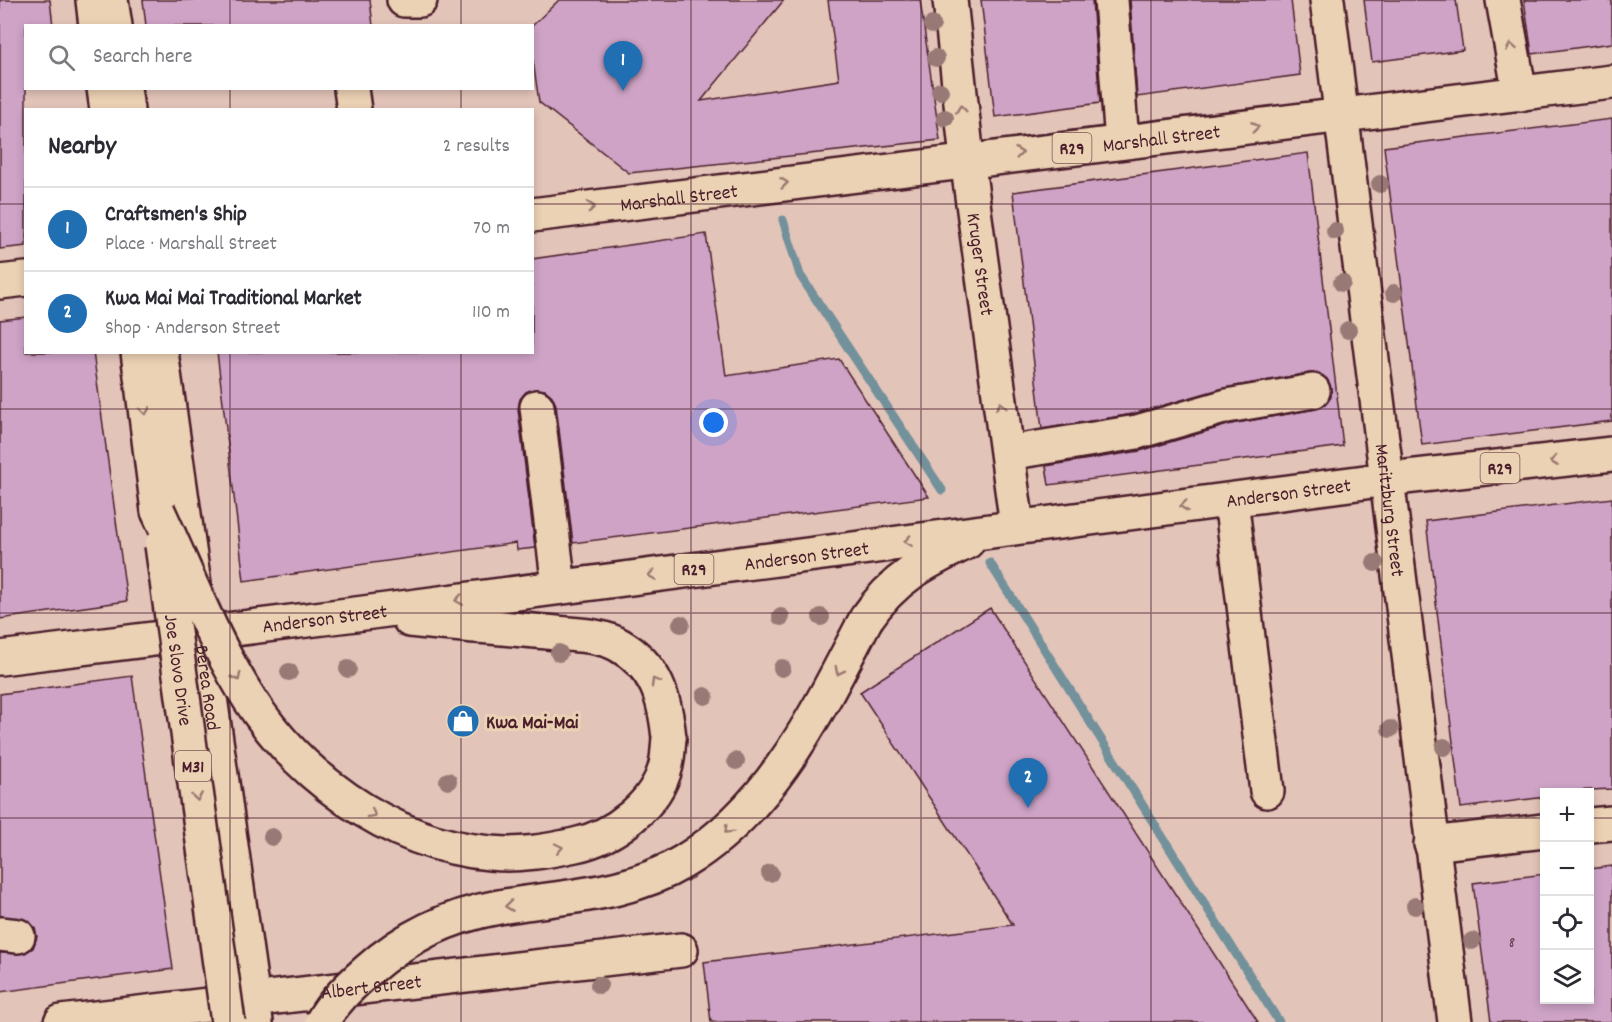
<!DOCTYPE html>
<html lang="en">
<head>
<meta charset="utf-8">
<style>
  body { margin:0; font-family:Dekko,sans-serif; background:#f7f7f7; color:#2b2b33 }
  .controls { position:absolute; right:18px; bottom:18px; display:grid; overflow:hidden; border-radius:0px; box-shadow:0 3px 9px #0003 }
  .controls button { width:54px; height:54px; display:grid; place-items:center; padding:0; border:0; border-bottom:2px solid #e1e1e2; background:#fff; color:#2b2b33; font:30px sans-serif }
  .you { position:absolute; left:714px; top:423px; width:21px; height:21px; margin:-15px; border:4px solid #fff; border-radius:50%; background:#1a73e8; box-shadow:0 0 0 9px #1a73e833 }
  .badge { display:grid; place-items:center; width:39px; height:39px; border-radius:50%; background:#1f6fb2; color:#fff; font-size:20px; font-weight:700 }
  .pin { position:absolute; translate:-50% -50px; filter:drop-shadow(0 2px 3px #0008) }
  .pin::after { content:''; position:absolute; top:32px; width:21px; height:18px; background:inherit; clip-path:polygon(0 0,100% 0,50% 100%) }
  .list { margin:0; padding:0; list-style:none }
  h2 { display:flex; justify-content:space-between; align-items:center; height:78px; margin:0; padding:0 24px; font-size:26px }
  h2 small { font-size:20px; font-weight:400; color:#7c7c81 }
  .list li { display:grid; grid-template-columns:39px 1fr auto; gap:18px; align-items:center; box-sizing:border-box; height:84px; padding:0 24px; border-top:2px solid #e1e1e2 }
  .list b { display:block; font-size:22px; white-space:nowrap }
  .list p { margin:0; font-size:20px; white-space:nowrap; color:#7c7c81 }
  .list em { font-size:20px; font-style:normal; color:#7c7c81 }
  .icon { flex:none; width:33px; height:33px; fill:none; stroke:currentColor; stroke-width:2; stroke-linecap:round; stroke-linejoin:round }
  .map { position:relative; flex:none; width:1612px; height:1022px; overflow:hidden }
  .search { position:absolute; background:#fff; box-shadow:0 3px 9px #0003; left:24px; top:24px; width:510px; height:66px; display:flex; align-items:center; gap:15px; box-sizing:border-box; padding:0 21px; border-radius:0px; color:#7c7c81; font-size:22px }
  .panel { position:absolute; background:#fff; box-shadow:0 3px 9px #0003; left:24px; top:108px; width:510px; height:246px; border-radius:0px }
  .map>svg:first-child { display:block }
  .lines { fill:none; stroke-linecap:round; stroke-linejoin:round }
  .stream { stroke:#72919b; stroke-width:9 }
  .building { fill:#cea3c6; stroke:#4a1f2b; stroke-width:1.5 }
  .minor-casing { stroke:#4a1f2b; stroke-width:38 }
  .major-casing { stroke:#4a1f2b; stroke-width:38 }
  .minor { stroke:#ecd2b4; stroke-width:33 }
  .major { stroke:#ecd2b4; stroke-width:33 }
  .major-bridge-casing { stroke:#4a1f2b; stroke-width:38; stroke-linecap:butt }
  .major-bridge { stroke:#ecd2b4; stroke-width:33 }
  .tree { fill:#987974 }
  .oneway { stroke:#9b7870 }
  .grid { fill:none; stroke:#4a1f2b; stroke-width:1.5; stroke-opacity:0.55 }
  .labels { text-anchor:middle; stroke-width:6; stroke-linejoin:round; paint-order:stroke }
  .number-label { font-size:16px; fill:#6b4052 }
  .shield { fill:#ecd2b4; stroke:#7b5554; stroke-width:1.5 }
  .shield-label { font-size:18px; font-weight:bold; fill:#4a1f2b }
  .street-label { font-size:20px; fill:#4a1f2b; stroke:#ecd2b4 }
  .poi-label { font-size:20px; font-weight:bold; fill:#4a1f2b; stroke:#ecd2b4; text-anchor:start }
</style>
</head>
<body>
<div class="map">
<svg width="1612" height="1022" viewBox="0 0 1612 1022">
  <rect width="100%" height="100%" fill="#e3c4b9"/>
  <filter id="ink" filterUnits="userSpaceOnUse"><feTurbulence type="fractalNoise" baseFrequency=".0167" numOctaves="2"/><feDisplacementMap in="SourceGraphic" scale="12" xChannelSelector="R" yChannelSelector="G"/><feConvolveMatrix kernelMatrix="1 2 1 2 8 2 1 2 1" color-interpolation-filters="sRGB"/></filter>
  <g filter="url(#ink)">
    <g class="lines">
      <path class="stream" d="M783 220 800 275 942 490
        M990 563 1279 1022"/>
    </g>
    <path class="building" d="M0 0H50L53 26H26V246L0 249Z
      M143 0H370L373 26H146Z
      M559 0H784L701 101 839 80 828 0H920L940 140 629 173 539 102 532 54V26Z
      M981 0H1092L1100 103 995 117Z
      M1130 0H1291L1300 75 1137 97Z
      M1364 0H1456L1463 50 1372 62Z
      M1524 0H1612V43L1532 54Z
      M1612 119V421L1422 445 1384 147Z
      M1308 153 1343 446 1049 485 1046 466 1140 451 1231 424 1316 409 1325 405 1331 397V388L1327 379 1319 373H1310L1224 388 1133 414 1042 429 1013 192Z
      M706 234 726 376 839 359 929 497 573 543 556 405 552 396 545 390 534 389 526 392 520 399 518 409 535 548 517 550 516 543 244 581 217 352H532V259Z
      M26 317V352H93L127 601 0 619V320Z
      M1612 498V789L1545 792V797L1461 808 1426 521Z
      M990 608 1258 1022H711L704 962 1013 925 860 692Z
      M132 676 173 969 0 992V953H25L33 948 37 937 35 928 29 921 0 916V694Z
      M1612 866V1022H1491L1473 883 1545 874V999H1590V869Z"/>
    <g class="lines">
      <defs>
        <g id="minor">
          <path d="M111 0 115 26"/>
          <path d="M404 0H420"/>
          <path id="s1" d="M950 0 967 159 1017 526"/>
          <path d="M1111 0 1122 142"/>
          <path id="s2" d="M1327 0 1455 1022"/>
          <path d="M1503 0 1520 94"/>
          <path d="M124 88 127 110"/>
          <path d="M351 89 354 110"/>
          <path id="s3" d="M161 352 256 1022"/>
          <path d="M537 407 559 587"/>
          <path d="M1008 453 1137 432 1227 406 1313 391"/>
          <path d="M1231 500 1267 791"/>
          <path d="M1590 825 1612 823"/>
          <path d="M1431 844 1544 831"/>
          <path d="M0 934 18 936"/>
          <path id="s4" d="M61 1022 681 950"/>
        </g>
        <g id="major">
          <path d="M93 0 96 26"/>
          <path d="M104 88 107 110"/>
          <path id="s5" d="M532 215 1612 82"/>
          <path d="M0 282 26 279"/>
          <path d="M138 352 158 511"/>
          <path d="M866 619C894 578 924 563 967 542"/>
          <path d="M410 620C458 625 507 628 556 633 576 635 602 635 619 645 656 666 665 698 669 738"/>
          <path id="s6" d="M0 658 356 614 1388 479 1612 454"/>
        </g>
      </defs>
      <use href="#minor" class="minor-casing"/>
      <use href="#major" class="major-casing"/>
      <use href="#minor" class="minor"/>
      <use href="#major" class="major"/>
      <defs>
        <g id="major-bridge">
          <path d="M158 511C185 569 209 632 242 687 293 773 387 844 490 853 519 856 547 851 575 845 614 837 657 804 666 765 668 756 668 746 669 738"/>
          <path id="s7" d="M162 545 228 1022"/>
          <path d="M322 1022C333 1002 350 986 367 971 405 937 448 916 499 907 562 896 627 896 683 862 774 807 818 710 866 619"/>
        </g>
      </defs>
      <use href="#major-bridge" class="major-bridge-casing"/>
      <use href="#major-bridge" class="major-bridge"/>
    </g>
    <g class="tree">
      <circle cx="932" cy="25" r="9"/>
      <circle cx="936" cy="58" r="9"/>
      <circle cx="940" cy="91" r="9"/>
      <circle cx="945" cy="118" r="9"/>
      <circle cx="1380" cy="184" r="9"/>
      <circle cx="1335" cy="231" r="9"/>
      <circle cx="1342" cy="283" r="9"/>
      <circle cx="1394" cy="293" r="9"/>
      <circle cx="1348" cy="330" r="9"/>
      <circle cx="1375" cy="563" r="9"/>
      <circle cx="781" cy="617" r="9"/>
      <circle cx="821" cy="617" r="9"/>
      <circle cx="681" cy="624" r="9"/>
      <circle cx="559" cy="653" r="9"/>
      <circle cx="782" cy="668" r="9"/>
      <circle cx="348" cy="669" r="9"/>
      <circle cx="289" cy="672" r="9"/>
      <circle cx="705" cy="696" r="9"/>
      <circle cx="1390" cy="729" r="9"/>
      <circle cx="1444" cy="747" r="9"/>
      <circle cx="736" cy="761" r="9"/>
      <circle cx="448" cy="781" r="9"/>
      <circle cx="272" cy="837" r="9"/>
      <circle cx="770" cy="873" r="9"/>
      <circle cx="1415" cy="906" r="9"/>
      <circle cx="1472" cy="941" r="9"/>
      <circle cx="599" cy="985" r="9"/>
    </g>
    <defs><path id="oneway-chevron" d="M-2-3.5L2.5 0L-2 3.5" fill="none" stroke-width="1.6" stroke-linecap="round" stroke-linejoin="round" transform="scale(1.5)"/></defs>
    <g class="oneway">
      <use href="#oneway-chevron" transform="translate(1511 47) rotate(-100)"/>
      <use href="#oneway-chevron" transform="translate(961 109) rotate(-96)"/>
      <use href="#oneway-chevron" transform="translate(1255 127) rotate(-7)"/>
      <use href="#oneway-chevron" transform="translate(1019 153) rotate(-6)"/>
      <use href="#oneway-chevron" transform="translate(784 183) rotate(-7)"/>
      <use href="#oneway-chevron" transform="translate(591 207) rotate(-7)"/>
      <use href="#oneway-chevron" transform="translate(1001 406) rotate(-98)"/>
      <use href="#oneway-chevron" transform="translate(145 411) rotate(83)"/>
      <use href="#oneway-chevron" transform="translate(1554 461) rotate(173)"/>
      <use href="#oneway-chevron" transform="translate(1184 506) rotate(173)"/>
      <use href="#oneway-chevron" transform="translate(908 541) rotate(172)"/>
      <use href="#oneway-chevron" transform="translate(652 575) rotate(172)"/>
      <use href="#oneway-chevron" transform="translate(459 600) rotate(172)"/>
      <use href="#oneway-chevron" transform="translate(839 671) rotate(117)"/>
      <use href="#oneway-chevron" transform="translate(237 677) rotate(64)"/>
      <use href="#oneway-chevron" transform="translate(655 682) rotate(-120)"/>
      <use href="#oneway-chevron" transform="translate(197 797) rotate(82)"/>
      <use href="#oneway-chevron" transform="translate(372 814) rotate(31)"/>
      <use href="#oneway-chevron" transform="translate(728 830) rotate(135)"/>
      <use href="#oneway-chevron" transform="translate(559 848) rotate(-12)"/>
      <use href="#oneway-chevron" transform="translate(509 906) rotate(173)"/>
    </g>
  </g>
  <path class="grid" d="M230 0V26M461 0V26M691 0V1022M921 0V1022M1151 0V1022M1382 0V1022M230 88V110M461 88V110M0 204H26M532 204H1612M230 352V1022M461 352V1022M0 409H1612M0 613H1612M0 818H1544M1590 818H1612"/>
  <defs>
    <symbol id="shop-disc" viewBox="-11 -11 22 22"><circle r="9.5" fill="#1f6fb2" stroke="#ecd2b4"/><path d="M-5-2.5h2.3a2.7 3.5 0 0 1 5.4 0H5L5.5 6h-11ZM-1.5-2.5h3a1.5 2.3 0 0 0-3 0Z" fill="#fff"/></symbol>
  </defs>
  <g fill-rule="evenodd">
    <use href="#shop-disc" x="444" y="702" width="38" height="38"/>
  </g>
  <g class="labels">
    <g class="number-label">
      <text x="1512" y="947">8</text>
    </g>
    <g class="shield">
      <rect x="1052.5" y="133" width="39" height="30" rx="4.5"/>
      <rect x="1480.5" y="453" width="39" height="30" rx="4.5"/>
      <rect x="674.5" y="554" width="39" height="30" rx="4.5"/>
      <rect x="175" y="751" width="36" height="30" rx="4.5"/>
    </g>
    <g class="shield-label">
      <text x="1072" y="154">R29</text>
      <text x="1500" y="474">R29</text>
      <text x="694" y="575">R29</text>
      <text x="193" y="772">M31</text>
    </g>
    <g class="street-label">
      <text dy="7" stroke="none"><textPath href="#s5" startOffset="634">Marshall Street</textPath></text>
      <text dy="7" stroke="none"><textPath href="#s5" startOffset="148">Marshall Street</textPath></text>
      <text dy="7" stroke="none"><textPath href="#s1" startOffset="266">Kruger Street</textPath></text>
      <text dy="7" stroke="none"><textPath href="#s6" startOffset="1299">Anderson Street</textPath></text>
      <text dy="7" stroke="none"><textPath href="#s2" startOffset="514">Maritzburg Street</textPath></text>
      <text dy="7" stroke="none"><textPath href="#s6" startOffset="813">Anderson Street</textPath></text>
      <text dy="7" stroke="none"><textPath href="#s6" startOffset="327">Anderson Street</textPath></text>
      <text dy="7" stroke="none"><textPath href="#s7" startOffset="126">Joe Slovo Drive</textPath></text>
      <text dy="7" stroke="none"><textPath href="#s3" startOffset="339">Berea Road</textPath></text>
      <text dy="7" stroke="none"><textPath href="#s4" startOffset="312">Albert Street</textPath></text>
    </g>
    <g class="poi-label">
      <text x="486" y="728">Kwa Mai-Mai</text>
    </g>
  </g>
</svg>
<div class="controls">
<button>+</button>
<button>−</button>
<button><svg class="icon" aria-label="locate" viewBox="0 0 24 24"><circle cx="12" cy="12" r="6"/><path d="M12 2v4M12 18v4M2 12h4M18 12h4"/></svg></button>
<button><svg class="icon" aria-label="layers" viewBox="0 0 24 24"><path d="M12 4l9 5-9 5-9-5zM3 14l9 5 9-5"/></svg></button>
</div>
<div class="you"></div>
<div class="pin badge" style="left:623px;top:91px">1</div>
<div class="pin badge" style="left:1028px;top:808px">2</div>
<div class="search"><svg class="icon" aria-label="search" viewBox="0 0 24 24"><circle cx="10" cy="10" r="6"/><path d="M15 15l6 6"/></svg>Search here</div>
<section class="panel">
<h2>Nearby<small>2 results</small></h2>
<ul class="list">
<li><span class="badge">1</span><div><b>Craftsmen's Ship</b><p>Place · Marshall Street</p></div><em>70 m</em></li>
<li><span class="badge">2</span><div><b>Kwa Mai Mai Traditional Market</b><p>Shop · Anderson Street</p></div><em>110 m</em></li>
</ul>
</section>
</div>
</body>
</html>
